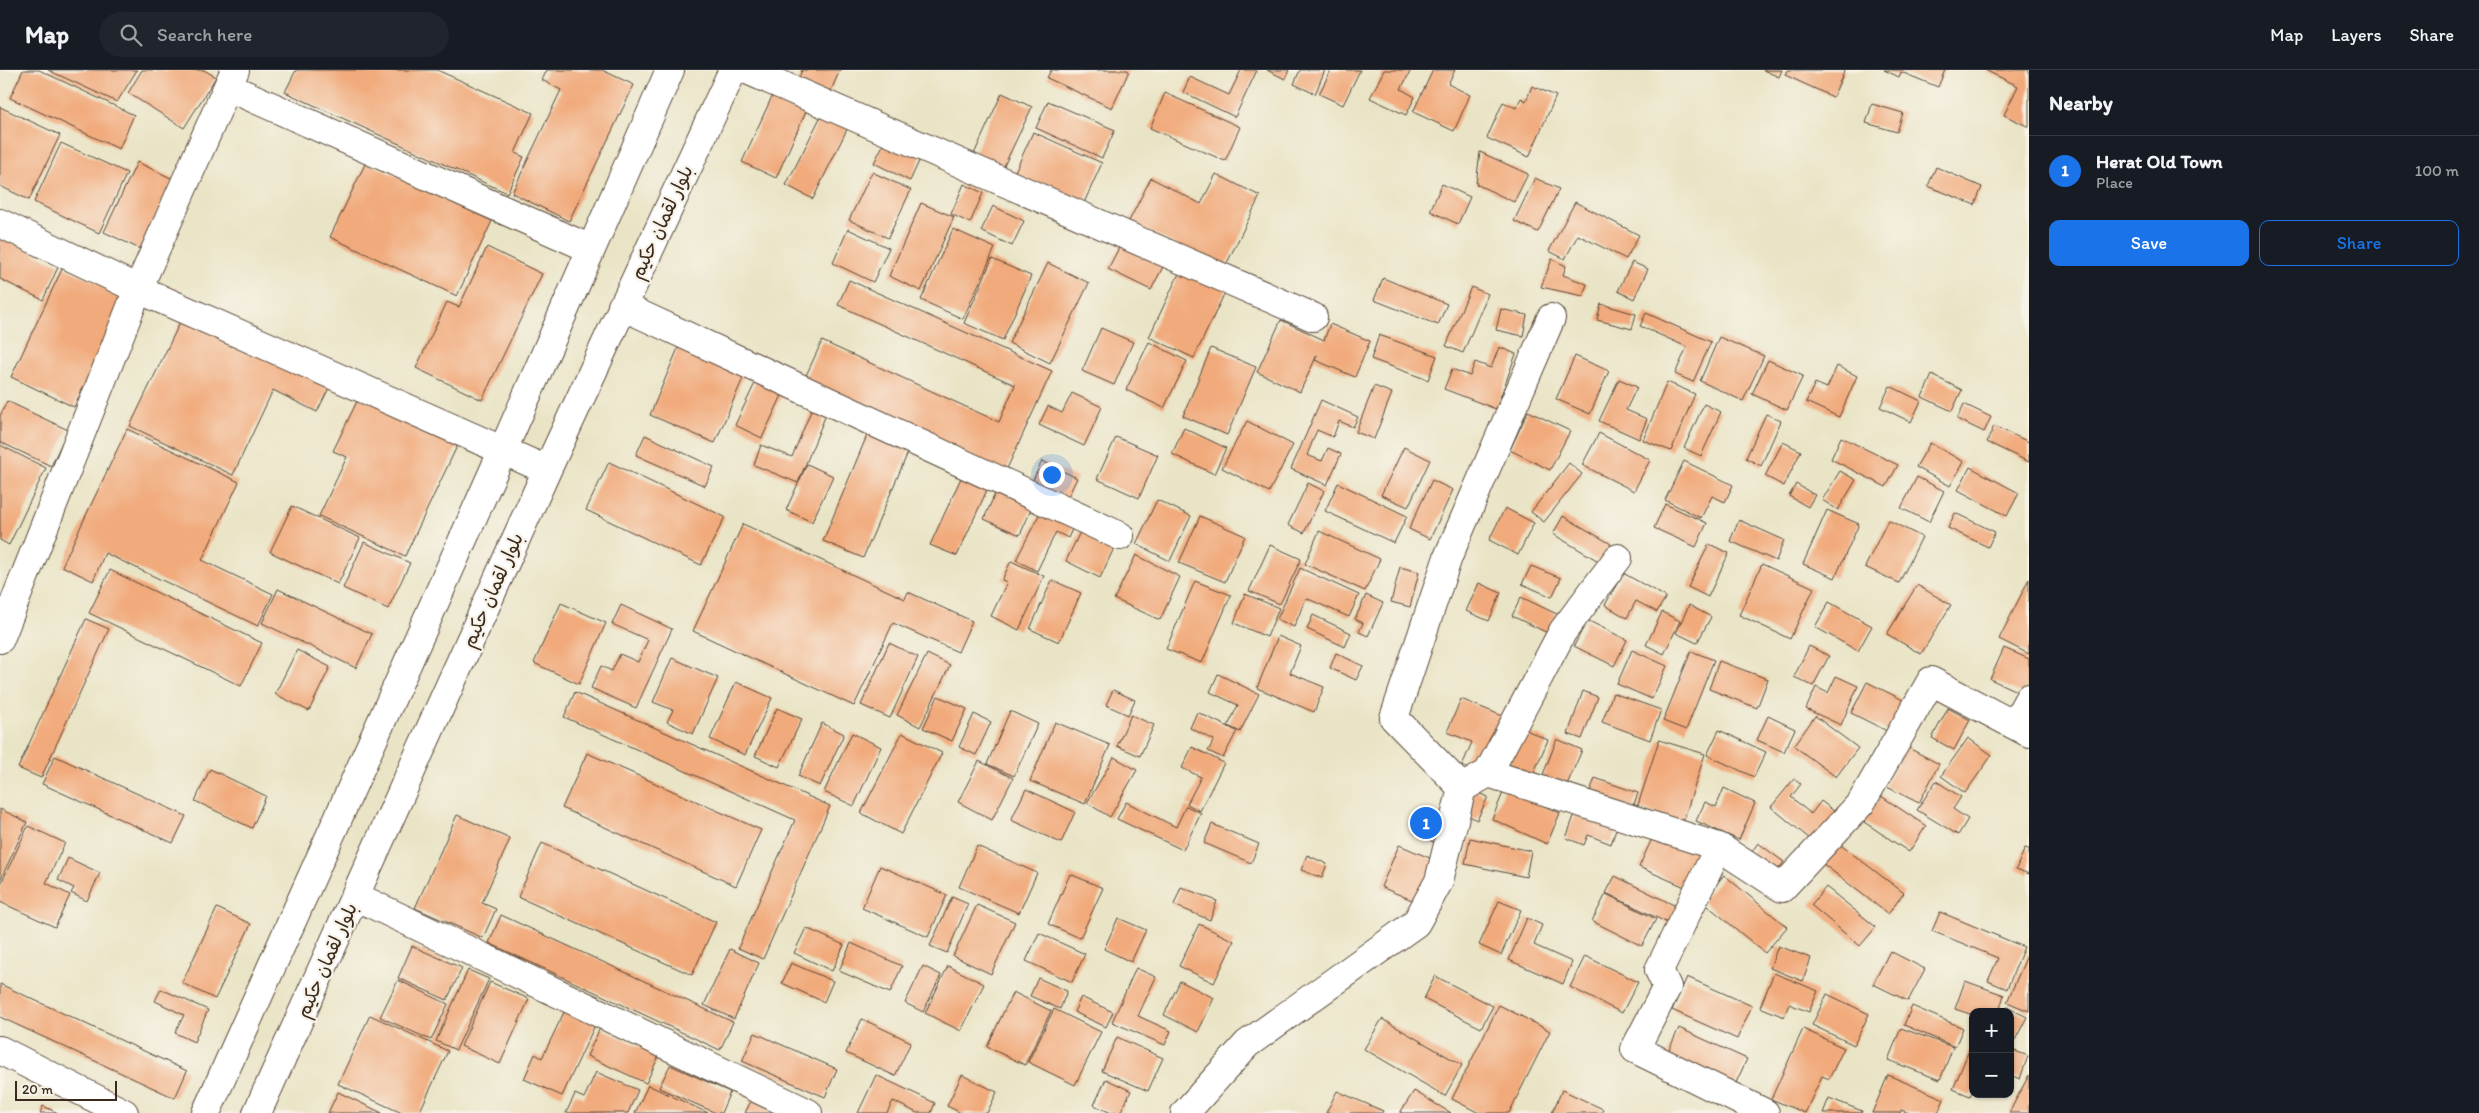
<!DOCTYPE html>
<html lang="en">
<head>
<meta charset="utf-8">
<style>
  body { margin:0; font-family:Itim,"Playpen Sans Arabic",sans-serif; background:#20242c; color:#f1f3f6 }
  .controls { position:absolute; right:15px; bottom:15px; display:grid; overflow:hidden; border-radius:10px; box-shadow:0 1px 4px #0004 }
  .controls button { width:45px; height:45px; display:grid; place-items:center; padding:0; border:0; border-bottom:1px solid #363941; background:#171b24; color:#f1f3f6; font:25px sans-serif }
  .scale { position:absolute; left:15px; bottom:12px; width:102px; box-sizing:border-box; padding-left:5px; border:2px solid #3b2a1e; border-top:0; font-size:14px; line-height:18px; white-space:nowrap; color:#3b2a1e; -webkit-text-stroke:4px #f7f3e8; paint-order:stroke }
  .you { position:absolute; left:1051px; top:404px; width:18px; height:18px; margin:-12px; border:4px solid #fff; border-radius:50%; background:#1a73e8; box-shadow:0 0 0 8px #1a73e833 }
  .badge { display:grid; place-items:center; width:32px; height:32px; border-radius:50%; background:#1a73e8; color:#fff; font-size:16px; font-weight:700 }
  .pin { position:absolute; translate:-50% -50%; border:2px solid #fff; box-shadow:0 1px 5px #0006 }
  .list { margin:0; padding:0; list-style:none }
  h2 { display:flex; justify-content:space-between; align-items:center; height:65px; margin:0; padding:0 20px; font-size:21px }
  h2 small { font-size:16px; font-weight:400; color:#9ea1a6 }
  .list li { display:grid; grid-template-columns:32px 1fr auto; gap:15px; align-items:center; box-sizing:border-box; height:70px; padding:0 20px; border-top:1px solid #363941 }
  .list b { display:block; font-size:19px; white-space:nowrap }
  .list p { margin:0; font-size:16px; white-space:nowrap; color:#9ea1a6 }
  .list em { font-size:16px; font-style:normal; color:#9ea1a6 }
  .actions { display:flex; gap:10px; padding:15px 20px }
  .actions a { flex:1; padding:11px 0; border:1px solid #1a73e8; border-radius:10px; text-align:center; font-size:18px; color:#1a73e8 }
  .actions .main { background:#1a73e8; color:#fff }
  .icon { flex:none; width:28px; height:28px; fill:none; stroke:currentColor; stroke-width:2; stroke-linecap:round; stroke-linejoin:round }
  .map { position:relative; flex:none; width:2029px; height:1043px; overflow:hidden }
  header { display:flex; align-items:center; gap:30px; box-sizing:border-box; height:70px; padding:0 25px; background:#171b24; border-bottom:1px solid #363941 }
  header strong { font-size:24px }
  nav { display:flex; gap:28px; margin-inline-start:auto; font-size:18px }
  .search { width:350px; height:45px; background:#20242c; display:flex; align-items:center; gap:12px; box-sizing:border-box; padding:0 18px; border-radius:28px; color:#9ea1a6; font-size:19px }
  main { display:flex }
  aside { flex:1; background:#171b24 }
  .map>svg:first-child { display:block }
  .building { fill:#f1aa7b }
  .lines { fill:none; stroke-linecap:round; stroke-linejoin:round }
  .minor-casing { stroke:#554637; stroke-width:30 }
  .minor { stroke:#fff; stroke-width:28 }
  .labels { text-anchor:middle; stroke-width:4.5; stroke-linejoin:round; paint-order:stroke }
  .street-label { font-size:19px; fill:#3b2a1e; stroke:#f7f3e8 }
</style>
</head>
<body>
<header>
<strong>Map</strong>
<div class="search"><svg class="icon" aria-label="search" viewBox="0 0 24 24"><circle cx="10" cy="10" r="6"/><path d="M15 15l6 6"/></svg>Search here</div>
<nav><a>Map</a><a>Layers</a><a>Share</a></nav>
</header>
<main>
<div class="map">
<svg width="2029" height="1043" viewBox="0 0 2029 1043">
  <rect width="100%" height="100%" fill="#f7f3e8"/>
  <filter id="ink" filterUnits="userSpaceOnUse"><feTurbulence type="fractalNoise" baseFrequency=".02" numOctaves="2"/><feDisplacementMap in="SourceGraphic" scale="10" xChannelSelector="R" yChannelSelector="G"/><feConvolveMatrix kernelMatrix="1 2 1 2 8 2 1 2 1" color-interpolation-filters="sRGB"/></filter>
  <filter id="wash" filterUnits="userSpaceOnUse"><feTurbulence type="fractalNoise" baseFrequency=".0096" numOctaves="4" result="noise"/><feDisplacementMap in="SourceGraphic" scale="20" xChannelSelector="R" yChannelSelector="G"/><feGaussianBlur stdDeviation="1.12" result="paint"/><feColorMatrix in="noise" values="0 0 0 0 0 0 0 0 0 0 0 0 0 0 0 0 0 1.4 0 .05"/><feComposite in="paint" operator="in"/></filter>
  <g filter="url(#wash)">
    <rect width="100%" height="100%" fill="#eae4c6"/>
    <g id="blocks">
      <path class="building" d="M23 0H39L134 45 119 79 10 28Z
        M48 0H137L117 32Z
        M142 0H204L216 7 184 58 128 23Z
        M296 0H437L533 43 515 83 524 87 507 123 285 22Z
        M547 0H602L634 15 569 151 512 123 561 20 542 10Z
        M802 0H840L828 27 797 13Z
        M1051 0H1127L1129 1 1112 38 1047 8Z
        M1241 0H1257L1235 47 1183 22 1190 7 1229 25Z
        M1267 0H1289L1285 9Z
        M1300 0H1325L1315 24 1294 14Z
        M1331 0H1360L1343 35 1319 24Z
        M1384 0H1411L1401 19 1415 27 1406 45 1370 28Z
        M1433 0H1455L1448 14 1470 25 1454 61 1413 42Z
        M1763 0H1782L1779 7Z
        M1787 0H1845L1833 27 1785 5Z
        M1884 0H1945L1938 17 1901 2 1899 7Z
        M1985 0H2029V57L2004 45 2018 16Z
        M1532 16 1556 26 1529 87 1487 68 1503 32 1516 38 1521 28 1526 31Z
        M774 22 808 37 776 108 742 92Z
        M1002 23 1032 37 1003 98 974 84Z
        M1165 23 1240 57 1225 91 1150 58Z
        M1048 31 1115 60 1102 88 1036 58Z
        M1872 34 1903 43 1897 62 1866 53Z
        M0 37 60 65 29 130 0 116Z
        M824 40 850 53 813 129 786 115Z
        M1033 62 1102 93 1083 135 1014 104Z
        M889 63 924 80 910 111 874 93Z
        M61 73 127 103 99 163 34 132Z
        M1480 82 1528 104 1514 132 1476 114Z
        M137 92 173 109 140 179 104 162Z
        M366 92 492 151 457 226 330 167Z
        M1936 97 1982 117 1975 135 1928 116Z
        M872 102 911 120 888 168 849 150Z
        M1216 104 1260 126 1224 199 1129 151 1151 108 1201 134Z
        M1535 108 1559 119 1538 162 1514 151Z
        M964 114 983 123 970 153 951 144Z
        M1442 114 1470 127 1458 154 1430 141Z
        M1575 132 1639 165 1626 189 1578 165 1565 189 1549 181Z
        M921 133 954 147 921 221 889 206Z
        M993 136 1024 151 1012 176 981 161Z
        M848 159 889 178 873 212 833 193Z
        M953 159 995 178 963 249 921 230Z
        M0 167 59 195 43 230 0 209Z
        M1124 168 1167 189 1151 220 1108 199Z
        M487 177 542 204 482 330 416 298 447 232 459 237Z
        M992 189 1031 206 1003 270 964 253Z
        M1552 189 1566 196 1563 205 1587 214 1583 226 1541 217Z
        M1632 192 1648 199 1634 229 1618 221Z
        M1048 193 1089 213 1050 293 1009 273Z
        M63 197 126 226 74 337 11 307Z
        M1182 197 1227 218 1194 288 1149 267Z
        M1383 208 1447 234 1438 255 1374 230Z
        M849 210 1052 301 1005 403 803 312 822 271 999 352 1015 315 838 235Z
        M1471 217 1488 224 1463 283 1446 276Z
        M1601 234 1636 244 1632 259 1597 250Z
        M1501 239 1527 245 1523 266 1496 260Z
        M1646 243 1711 272 1693 312 1675 304 1687 277 1640 256Z
        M184 244 331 314 317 342 273 320 233 405 130 356Z
        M1281 250 1324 270 1330 254 1370 271 1355 307 1315 290 1317 285 1300 322 1257 302Z
        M1101 258 1133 272 1114 315 1082 301Z
        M1379 265 1437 286 1428 310 1371 289Z
        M1719 267 1764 286 1743 331 1700 311Z
        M681 271 747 299 715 373 650 345Z
        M1149 272 1187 291 1164 338 1126 320Z
        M1499 277 1516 284 1496 339 1444 319 1452 299 1470 306 1475 292 1491 298Z
        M1211 278 1256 297 1227 365 1183 346Z
        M1575 286 1609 301 1590 344 1556 329Z
        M1768 290 1803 306 1787 340 1752 324Z
        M1837 296 1857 306 1839 347 1806 332 1815 313 1827 318Z
        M1932 305 1962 320 1952 341 1922 327Z
        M757 309 784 321 762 368 735 355Z
        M1619 309 1637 317 1626 340 1647 349 1639 369 1599 351Z
        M1667 312 1695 324 1671 381 1643 370Z
        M1374 316 1392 323 1374 369 1356 362Z
        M1890 316 1921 331 1911 352 1880 337Z
        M361 323 460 370 405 486 319 446 347 387 333 381Z
        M1072 323 1102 337 1084 376 1039 355 1048 336 1062 343Z
        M1321 330 1358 347 1353 357 1339 351 1333 367 1317 360 1307 385 1322 391 1328 378 1341 384 1327 415 1291 399Z
        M7 331 68 360 51 396 0 372V346Z
        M1704 334 1721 342 1701 386 1684 378Z
        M1964 334 1991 347 1984 362 1957 349Z
        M813 336 827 342 798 413 754 395 761 375 792 387Z
        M1528 341 1570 361 1550 400 1510 380Z
        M1766 344 1781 351 1761 396 1746 388Z
        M1247 351 1293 375 1269 422 1222 398Z
        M1994 356 2029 372V392L1987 372Z
        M1184 358 1226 378 1214 404 1172 384Z
        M127 359 239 412 202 490 273 524 258 556 105 483 93 511 62 496Z
        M868 363 909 380 863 488 823 471Z
        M1599 363 1650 390 1634 421 1582 395Z
        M645 365 714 397 705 416 636 385Z
        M1116 367 1158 385 1139 428 1097 409Z
        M1841 367 1898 395 1886 417 1831 389Z
        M1783 372 1801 381 1784 416 1765 406Z
        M1930 373 1964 392 1950 416 1916 397Z
        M0 375 46 398 9 475 0 470Z
        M1404 377 1430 390 1408 437 1381 425Z
        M1042 391 1077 408 1067 429 1032 412Z
        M1684 391 1733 415 1725 432 1712 426 1701 448 1665 430Z
        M609 392 725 447 701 495 586 440Z
        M1569 393 1582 404 1544 452 1531 442Z
        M807 394 833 406 812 452 786 440Z
        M1970 397 2019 423 2007 446 1958 420Z
        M1840 401 1856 410 1838 440 1822 430Z
        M1917 407 1944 421 1929 452 1901 438Z
        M961 408 987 420 957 486 930 475Z
        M1432 410 1453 420 1430 469 1409 459Z
        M1308 413 1324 421 1304 463 1288 455Z
        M1338 413 1407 446 1394 473 1325 441Z
        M1796 414 1815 425 1808 437 1789 426Z
        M997 419 1033 435 1020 465 984 449Z
        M1157 430 1191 446 1170 491 1136 474Z
        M1665 434 1707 453 1696 477 1654 458Z
        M292 436 360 468 338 514 270 482Z
        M1505 438 1534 453 1518 485 1489 470Z
        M1042 439 1074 455 1068 468 1056 462 1037 501 1016 490Z
        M1827 440 1859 454 1835 508 1803 494Z
        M1955 443 1995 462 1988 477 1948 458Z
        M1200 446 1245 466 1225 512 1179 493Z
        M1563 446 1611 474 1600 492 1553 464Z
        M1739 450 1784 470 1776 491 1730 471Z
        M1888 450 1922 467 1899 513 1865 497Z
        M743 454 905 529 908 522 972 551 958 582 893 553 854 636 693 561Z
        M1081 460 1115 476 1100 508 1066 491Z
        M1319 461 1380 489 1365 521 1305 494Z
        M364 472 410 493 388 539 343 518Z
        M1709 474 1729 483 1708 527 1688 517Z
        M1270 475 1301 489 1280 534 1249 521Z
        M1136 485 1180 507 1160 550 1114 529Z
        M1011 491 1044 506 1019 560 991 546 1007 512 1002 510Z
        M1762 494 1814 518 1790 569 1739 545Z
        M1531 496 1561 508 1552 527 1522 514Z
        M1400 497 1419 502 1410 537 1391 532Z
        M1300 498 1359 525 1349 547 1306 528 1294 557 1277 549Z
        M110 500 262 573 241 616 89 543Z
        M1623 503 1666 527 1657 542 1636 531 1627 548 1605 535Z
        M2029 509V584L1999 569Z
        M1052 510 1081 523 1059 572 1030 559Z
        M1195 511 1231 525 1202 593 1166 579Z
        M1479 513 1501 523 1489 551 1466 541Z
        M1917 515 1951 535 1921 584 1887 564Z
        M278 519 372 564 356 598 262 553Z
        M1245 524 1279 538 1267 567 1234 553Z
        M1366 525 1383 533 1368 566 1359 562 1363 553 1355 549Z
        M1521 527 1561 546 1552 565 1512 546Z
        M1829 532 1872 556 1858 581 1815 557Z
        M561 533 606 553 579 614 534 593Z
        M621 535 672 559 636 638 591 618 601 596 612 601 620 584 638 592 648 570 612 554Z
        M1689 535 1711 547 1697 573 1676 563Z
        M1662 542 1680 551 1664 584 1646 575Z
        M1313 545 1351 563 1345 577 1307 559Z
        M86 549 109 559 41 708 18 698Z
        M1587 550 1627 570 1614 596 1574 576Z
        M1278 566 1301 576 1290 603 1324 617 1314 642 1257 618Z
        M889 573 918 587 890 648 861 635Z
        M1809 576 1829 586 1813 616 1794 607Z
        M2004 578 2029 589V611L2023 624 1990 609Z
        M297 580 330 597 309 641 275 624Z
        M1632 580 1667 596 1652 629 1617 614Z
        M1691 581 1714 590 1686 660 1663 651Z
        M1336 583 1363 596 1356 610 1330 598Z
        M927 584 950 595 920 657 897 645Z
        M672 588 718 608 693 664 667 652 673 640 653 632Z
        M1719 591 1768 609 1757 638 1709 619Z
        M1218 604 1259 624 1240 662 1228 656 1238 635 1210 622Z
        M1836 606 1858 616 1841 655 1806 639 1816 617 1828 623Z
        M736 612 772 628 745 685 710 669Z
        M1867 612 1911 634 1895 665 1851 643Z
        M1113 620 1135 630 1128 645 1106 635Z
        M1583 621 1598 627 1582 669 1568 664Z
        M575 622 830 736 763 889 738 878 795 750 564 647Z
        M1613 623 1661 640 1650 670 1602 652Z
        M938 626 967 639 952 671 923 658Z
        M1461 629 1505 647 1481 704 1462 696 1472 672 1447 662Z
        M777 638 802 649 779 697 755 686Z
        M1948 638 1970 650 1954 680 1932 668Z
        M1010 641 1038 654 1014 706 987 694Z
        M1197 642 1237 661 1223 688 1208 681 1214 670 1190 658Z
        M974 644 991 652 976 685 959 677Z
        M1131 645 1154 655 1140 686 1117 676Z
        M1768 646 1795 659 1784 682 1757 670Z
        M1815 646 1858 678 1836 707 1794 676Z
        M1055 652 1110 675 1085 734 1030 711Z
        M822 653 844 664 820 716 798 706Z
        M1524 659 1548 670 1531 709 1507 698Z
        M1719 660 1766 682 1754 707 1707 685Z
        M852 663 881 677 854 736 824 722Z
        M902 663 942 683 901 764 861 743Z
        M1968 668 1992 685 1965 723 1941 706Z
        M1557 669 1582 680 1566 717 1542 707Z
        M1659 670 1705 684 1683 752 1637 738Z
        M1905 676 1939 694 1919 733 1885 716Z
        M1192 677 1224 693 1200 741 1187 734 1201 707 1182 698Z
        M587 683 761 760 736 816 562 738Z
        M55 686 186 746 173 773 42 714Z
        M1114 687 1137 700 1110 747 1087 733Z
        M979 691 1013 708 992 750 958 732Z
        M210 699 266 726 252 758 195 731Z
        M1595 708 1638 723 1632 739 1589 724Z
        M1794 709 1801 714 1791 727 1811 744 1821 731 1839 745 1816 774 1771 737Z
        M1936 711 1961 727 1953 739 1968 749 1958 765 1917 740Z
        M1468 717 1488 727 1477 750 1457 740Z
        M1505 718 1560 743 1547 774 1492 749Z
        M1724 718 1755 733 1739 770 1696 751 1705 732 1716 737Z
        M1026 719 1075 742 1061 773 1011 750Z
        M1881 726 1926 756 1909 782 1864 752Z
        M1126 732 1176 757 1186 736 1201 743 1183 780 1117 749Z
        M1577 738 1618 754 1611 774 1588 765 1584 775 1566 768Z
        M0 739 27 752 0 811Z
        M1423 744 1447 755 1438 774 1414 763Z
        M457 745 510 769 482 833 496 839 483 868 415 838Z
        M1212 754 1259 774 1251 793 1204 773Z
        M28 756 65 773 46 813 70 825 55 857 0 832V816Z
        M1654 764 1709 787 1694 821 1639 797Z
        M1470 768 1531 781 1526 807 1465 794Z
        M542 773 716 852 692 905 518 827Z
        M1758 773 1784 792 1773 806 1748 787Z
        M1838 773 1904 823 1888 844 1822 793Z
        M1399 775 1437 791 1419 833 1381 817Z
        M977 776 1037 803 1019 843 959 817Z
        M2025 778 2029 779V804L2016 799Z
        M1307 785 1327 794 1322 808 1301 800Z
        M68 788 100 803 87 831 71 823 74 818 58 810Z
        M880 796 947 825 928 867 862 838Z
        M1070 804 1103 818 1080 868 1048 854Z
        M1724 805 1787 857 1765 883 1702 831Z
        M1615 806 1684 840 1676 857 1606 823Z
        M1181 817 1217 831 1210 850 1174 835Z
        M1826 817 1876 857 1860 876 1811 835Z
        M1606 824 1656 849 1642 876 1592 851Z
        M952 827 968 834 947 883 930 876Z
        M1499 831 1521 840 1501 885 1479 875Z
        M977 835 1015 852 991 904 953 886Z
        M217 838 251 854 215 929 182 913Z
        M1940 842 2024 877 2007 919 1988 911 1998 888 1932 861Z
        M501 845 733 952 720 980 489 873Z
        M1118 848 1146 860 1131 892 1104 879Z
        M1527 848 1542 855 1534 875 1572 892 1563 914 1509 890Z
        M1199 854 1234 871 1214 913 1179 896Z
        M806 858 844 875 832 901 794 883Z
        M1039 863 1085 884 1072 912 1026 891Z
        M851 873 902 896 890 923 839 901Z
        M412 876 462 898 447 930 398 908Z
        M1778 876 1811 888 1803 911 1770 898Z
        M730 879 759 893 734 949 704 935Z
        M1890 881 1925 899 1908 931 1873 914Z
        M2029 881V941L2007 932Z
        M1585 886 1638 912 1622 943 1570 917Z
        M791 893 833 911 824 932 782 913Z
        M923 896 941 905 923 942 905 933Z
        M948 896 984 914 961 961 925 943Z
        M1136 898 1156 907 1138 946 1171 961 1165 975 1112 952Z
        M468 900 489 909 456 980 436 971Z
        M1774 903 1818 921 1809 942 1789 934 1784 947 1760 937Z
        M1435 906 1493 936 1481 958 1424 929Z
        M1687 907 1752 936 1737 969 1672 940Z
        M1038 908 1067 921 1060 939 1030 926Z
        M398 910 448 934 431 970 380 947Z
        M1180 911 1214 928 1198 962 1164 945Z
        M1965 911 2004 925 1999 942H1973V945L1955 939Z
        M490 912 529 929 500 994 461 976Z
        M0 914 187 1001 175 1028 0 947Z
        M161 919 208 940 194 972 175 963 184 945 155 931Z
        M1013 922 1051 941 1025 995 987 977Z
        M1827 924 1869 944 1854 975 1812 955Z
        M1081 927 1113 942 1106 957 1074 942Z
        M1499 935 1550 961 1509 1043H1479L1452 1029Z
        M1912 936 1963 958 1955 977 1904 955Z
        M2007 937 2027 947 2015 970 2010 967V942H2005Z
        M566 938 596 953 562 1026 524 1009 535 984 542 988Z
        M1054 939 1101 962 1075 1015 1028 992Z
        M370 945 448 981 419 1043H402L338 1014Z
        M862 949 911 972 895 1006 846 983Z
        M1382 949 1462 995 1445 1026 1364 979Z
        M600 958 659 986 646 1013 587 986Z
        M1679 958 1747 989 1733 1019 1665 988Z
        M1901 958 1953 977 1940 1010 1888 990Z
        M1803 959 1844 978 1829 1009 1822 1006 1805 1043 1771 1029Z
        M755 963 837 999 825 1027 742 991Z
        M1117 967 1163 988 1148 1021 1102 1001Z
        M1973 971V1020L1970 1026 1953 1019Z
        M2010 979 2028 986 2020 1009 2010 1005Z
        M670 995 730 1022 721 1043H716L659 1018Z
        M596 1002 638 1020 628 1043H566L575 1024 584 1028Z
        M876 1005 935 1033 931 1043H917L893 1031 887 1043H858Z
        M962 1005 997 1022 987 1043H961L947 1036Z
        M1888 1005 1944 1029 1938 1043H1909L1901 1040 1900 1043H1872Z
        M2029 1005V1043H2009Z
        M1106 1009 1131 1021 1120 1043H1111L1094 1035Z
        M648 1015 708 1043H635Z
        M1562 1020 1603 1039 1601 1043H1552Z
        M1337 1021 1383 1041 1382 1043H1326Z
        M1414 1021 1451 1043H1400Z
        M338 1022 382 1043H328Z
        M1829 1028 1862 1041 1861 1043H1823Z
        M752 1029 781 1043H745Z
        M43 1036 58 1043H40Z"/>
    </g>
  </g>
  <g filter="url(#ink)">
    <use href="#blocks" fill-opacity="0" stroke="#554637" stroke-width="1"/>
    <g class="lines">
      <defs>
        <path id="minor" d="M747 0 1313 247
          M228 17 591 179
          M0 153 138 219 547 400
          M622 236 1120 466
          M0 569 138 219 235 0
          M2014 655 2029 628
          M1488 703 1719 777 1782 818 1861 733 1931 611 2029 663
          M1462 718 1394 648 1448 487 1551 248
          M1719 777 1659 900 1667 917 1635 979 1765 1043
          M355 826 808 1043
          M0 980 124 1043
          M206 1043 503 380 670 0
          M257 1043 547 400 733 0
          M1185 1043 1247 974 1416 853 1439 811 1462 718 1488 703 1563 561 1618 488"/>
      </defs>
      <use href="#minor" class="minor-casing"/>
      <use href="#minor" class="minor"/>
    </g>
  </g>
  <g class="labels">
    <g class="street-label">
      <text transform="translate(661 152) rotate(-65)" y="7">بلوار لقمان حکیم</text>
      <text transform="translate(492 520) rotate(-66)" y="7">بلوار لقمان حکیم</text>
      <text transform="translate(326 890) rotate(-66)" y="7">بلوار لقمان حکیم</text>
    </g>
  </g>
</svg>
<div class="controls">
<button>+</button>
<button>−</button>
</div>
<div class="scale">20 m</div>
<div class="you"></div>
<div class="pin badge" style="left:1426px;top:753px">1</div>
</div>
<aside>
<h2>Nearby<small></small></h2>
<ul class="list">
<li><span class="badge">1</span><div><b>Herat Old Town</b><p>Place</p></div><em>100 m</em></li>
</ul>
<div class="actions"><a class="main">Save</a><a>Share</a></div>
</aside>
</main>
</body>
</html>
